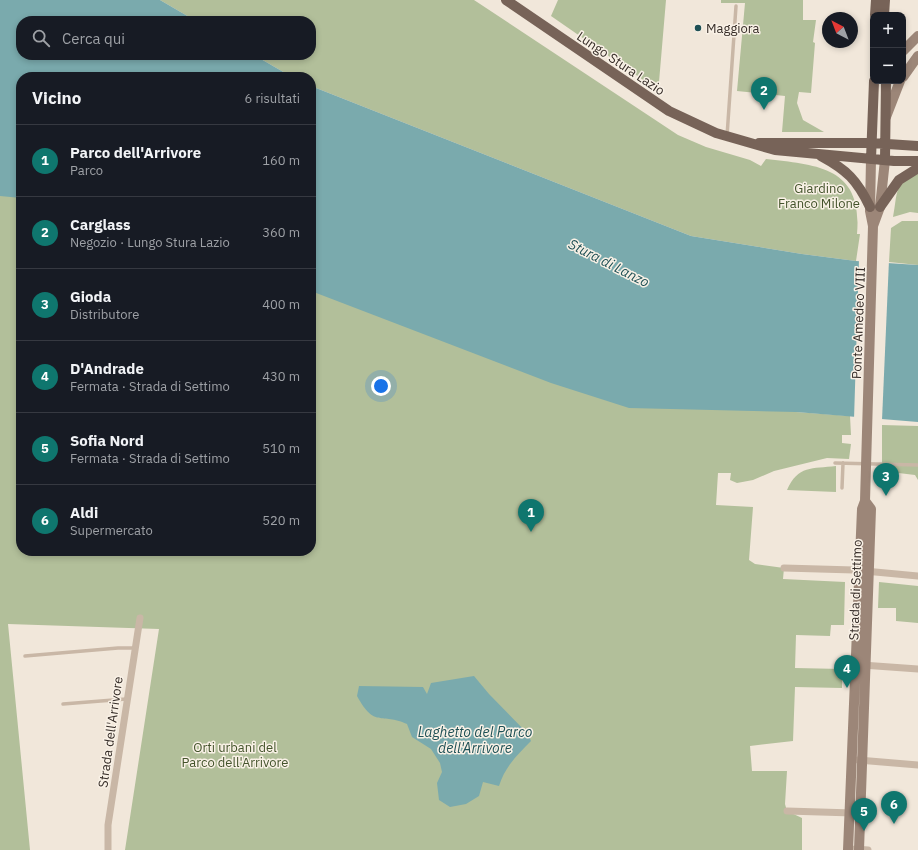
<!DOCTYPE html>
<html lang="it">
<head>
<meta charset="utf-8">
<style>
  body { margin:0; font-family:"IBM Plex Sans",sans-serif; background:#242831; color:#f1f3f6 }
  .controls { position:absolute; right:12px; top:12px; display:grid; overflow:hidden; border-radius:8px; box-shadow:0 2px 6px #0003 }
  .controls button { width:36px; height:36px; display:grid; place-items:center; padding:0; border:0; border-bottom:1px solid #363941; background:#171b24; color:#f1f3f6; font:20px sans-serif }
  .compass { position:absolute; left:822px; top:12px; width:36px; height:36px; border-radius:50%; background:#171b24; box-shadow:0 2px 6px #0003; rotate:318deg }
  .you { position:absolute; left:381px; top:386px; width:14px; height:14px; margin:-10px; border:3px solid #fff; border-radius:50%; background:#1a73e8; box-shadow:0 0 0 6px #1a73e833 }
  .badge { display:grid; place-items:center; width:26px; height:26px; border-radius:50%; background:#0f766e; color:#fff; font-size:13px; font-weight:700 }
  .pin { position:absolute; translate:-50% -33px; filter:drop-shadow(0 1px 2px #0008) }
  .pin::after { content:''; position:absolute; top:21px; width:14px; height:12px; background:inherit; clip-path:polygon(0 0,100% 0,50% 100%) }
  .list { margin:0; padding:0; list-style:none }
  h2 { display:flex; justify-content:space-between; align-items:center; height:52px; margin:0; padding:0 16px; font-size:17px }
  h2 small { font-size:13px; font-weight:400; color:#9ea1a6 }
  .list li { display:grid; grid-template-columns:26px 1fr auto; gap:12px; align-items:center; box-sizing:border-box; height:72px; padding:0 16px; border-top:1px solid #363941 }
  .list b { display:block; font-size:15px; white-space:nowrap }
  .list p { margin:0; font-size:13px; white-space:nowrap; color:#9ea1a6 }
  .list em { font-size:13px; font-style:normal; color:#9ea1a6 }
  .icon { flex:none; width:22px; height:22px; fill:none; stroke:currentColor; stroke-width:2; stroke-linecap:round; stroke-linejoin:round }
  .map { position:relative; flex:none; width:918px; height:850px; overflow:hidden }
  .search { position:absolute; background:#171b24; box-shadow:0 2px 6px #0003; left:16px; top:16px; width:300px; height:44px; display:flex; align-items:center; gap:10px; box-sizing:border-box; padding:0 14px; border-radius:16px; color:#9ea1a6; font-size:15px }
  .panel { position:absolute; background:#171b24; box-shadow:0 2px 6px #0003; left:16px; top:72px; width:300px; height:484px; border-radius:16px }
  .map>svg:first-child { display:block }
  .green { fill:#b2bf9a }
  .water { fill:#7aaaad }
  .pier { fill:#f1e7da }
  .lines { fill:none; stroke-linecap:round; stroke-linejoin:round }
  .lane { stroke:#c9b7a6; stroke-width:3.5 }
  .street { stroke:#c9b7a6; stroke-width:7 }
  .secondary { stroke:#9c8678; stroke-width:10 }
  .primary { stroke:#776358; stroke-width:10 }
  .poi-dot { fill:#1e5055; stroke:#f9f1e6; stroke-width:1.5 }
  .labels { text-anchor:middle; stroke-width:3; stroke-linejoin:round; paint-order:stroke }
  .poi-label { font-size:13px; fill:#352c27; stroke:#f9f1e6; text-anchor:start }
  .street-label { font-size:13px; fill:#352c27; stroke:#f9f1e6 }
  .park-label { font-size:13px; fill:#43532b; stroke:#f9f1e6 }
  .water-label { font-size:14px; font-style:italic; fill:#1e5055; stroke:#f9f1e6 }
</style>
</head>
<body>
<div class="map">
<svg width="918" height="850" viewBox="0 0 918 850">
  <rect width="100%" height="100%" fill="#f1e7da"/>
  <path class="green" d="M160 0H474L678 135 706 147 750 160 761 166 766 159C818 165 863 167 857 234H860L856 261 802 254 691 236 311 86V77H292L254 55H311V21H196Z
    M558 0H666L659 82 652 86 551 16Z
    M721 0H803V20H816L813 42 815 43 811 93 799 92 797 103 803 120 824 132H782L785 96 737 91 745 3H721Z
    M918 172V213L910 212 893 217C898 192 893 185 918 172Z
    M311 178 796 412 850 416 851 435H842V443L851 444 849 459 827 458 774 471 753 480 737 483 730 480 731 473H718L716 505 753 507 749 560 755 564 784 568 783 579 845 582 844 625H831L830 636 796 635 795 668 842 669V688L795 687 793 741 750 746 752 771H787L785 804 787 811 802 818V850H125L159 629 8 624 30 850H0V182L21 179V551H311Z
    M902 221H918V265L889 262 891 228Z
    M882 425 918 426V480L915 475 882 471Z
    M836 466V492L787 490C798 465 812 469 836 466Z
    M879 582 918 586V623L896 621V608H878Z"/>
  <path class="water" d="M0 0H160L196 21H21V55H254L292 77H21V198L0 196Z
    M311 86 691 236 802 254 856 261 918 265V422L796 412 629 408 551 383 311 291Z
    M474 676 489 694 528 734 531 741C517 755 505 767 499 786L483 782 479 796 466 804 450 807 439 800 437 783 442 772 440 763 431 749 412 737 407 724C381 712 375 729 357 696L359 686 423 687 427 694 431 683Z"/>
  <path class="pier" d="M859 259 889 260 882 420 854 419Z"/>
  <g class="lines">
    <path class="lane" d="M727 136 736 6
      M835 463 918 465
      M842 488 843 463
      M25 656 118 648H134
      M63 704 126 699"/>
    <path class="street" d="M784 568 854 570 918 576
      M862 665 918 669
      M858 760 918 765
      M787 811 853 813
      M855 849 868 850
      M108 850V825L140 618"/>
    <path class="secondary" d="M903 51 918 36
      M903 77 918 56
      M886 117 900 81
      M873 226 880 207 885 160
      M848 850 862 509 865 501 873 226 870 211 871 159
      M859 850 871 509 865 501"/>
    <path class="primary" d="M506 0 669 111 716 133 775 150 894 161H918
      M875 15 876 0
      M884 15 885 0
      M759 143H872L918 146
      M821 156C847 170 857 180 870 207
      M871 159 874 81
      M885 160 886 81
      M880 207 899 180 918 168"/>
  </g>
  <circle class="poi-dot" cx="698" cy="28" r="4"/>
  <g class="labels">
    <g class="poi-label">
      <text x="706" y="33">Maggiora</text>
    </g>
    <g class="street-label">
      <text transform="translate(621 63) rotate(34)" y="5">Lungo Stura Lazio</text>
      <text transform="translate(858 323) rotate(-88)" y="5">Ponte Amedeo VIII</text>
      <text transform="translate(855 590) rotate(-88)" y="5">Strada di Settimo</text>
      <text transform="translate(110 732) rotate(-82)" y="5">Strada dell'Arrivore</text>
    </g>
    <g class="park-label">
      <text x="819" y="193">Giardino<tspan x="819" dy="15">Franco Milone</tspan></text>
      <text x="235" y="752">Orti urbani del<tspan x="235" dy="15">Parco dell'Arrivore</tspan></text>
    </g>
    <g class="water-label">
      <text transform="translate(609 263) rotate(27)" y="5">Stura di Lanzo</text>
      <text x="475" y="737">Laghetto del Parco<tspan x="475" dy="16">dell'Arrivore</tspan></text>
    </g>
  </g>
</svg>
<div class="controls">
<button>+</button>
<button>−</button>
</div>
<svg class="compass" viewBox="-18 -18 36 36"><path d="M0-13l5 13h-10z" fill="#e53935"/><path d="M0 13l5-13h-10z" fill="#9ea1a6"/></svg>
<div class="you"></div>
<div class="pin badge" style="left:531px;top:532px">1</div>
<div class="pin badge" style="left:764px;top:110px">2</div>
<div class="pin badge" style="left:886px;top:496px">3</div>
<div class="pin badge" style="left:847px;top:688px">4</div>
<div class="pin badge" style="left:864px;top:831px">5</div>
<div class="pin badge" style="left:894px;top:824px">6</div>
<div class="search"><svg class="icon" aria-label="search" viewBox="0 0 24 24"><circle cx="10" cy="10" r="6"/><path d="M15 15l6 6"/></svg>Cerca qui</div>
<section class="panel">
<h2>Vicino<small>6 risultati</small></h2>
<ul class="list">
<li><span class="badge">1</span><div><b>Parco dell'Arrivore</b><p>Parco</p></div><em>160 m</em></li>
<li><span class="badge">2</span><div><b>Carglass</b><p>Negozio · Lungo Stura Lazio</p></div><em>360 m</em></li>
<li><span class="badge">3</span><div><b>Gioda</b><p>Distributore</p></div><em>400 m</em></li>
<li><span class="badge">4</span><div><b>D'Andrade</b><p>Fermata · Strada di Settimo</p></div><em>430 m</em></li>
<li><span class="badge">5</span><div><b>Sofia Nord</b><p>Fermata · Strada di Settimo</p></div><em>510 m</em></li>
<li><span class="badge">6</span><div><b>Aldi</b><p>Supermercato</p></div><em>520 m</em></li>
</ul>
</section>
</div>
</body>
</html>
